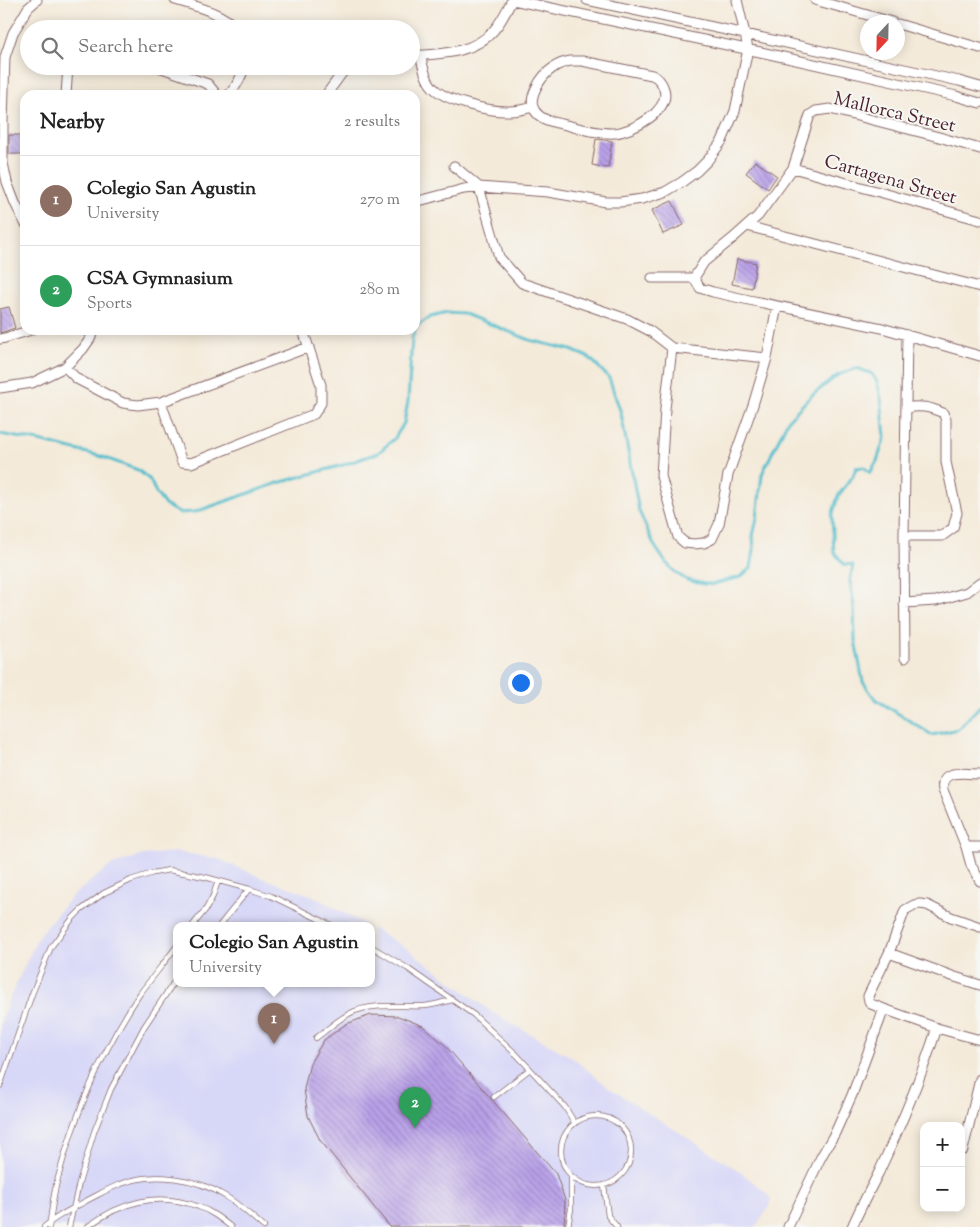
<!DOCTYPE html>
<html lang="en">
<head>
<meta charset="utf-8">
<style>
  body { margin:0; font-family:"Sorts Mill Goudy",serif; background:#f2f2f2; color:#222 }
  .controls { position:absolute; right:15px; bottom:15px; display:grid; overflow:hidden; border-radius:10px; box-shadow:0 2px 12px #0003 }
  .controls button { width:45px; height:45px; display:grid; place-items:center; padding:0; border:0; border-bottom:1px solid #e0e0e0; background:#fff; color:#222; font:25px sans-serif }
  .compass { position:absolute; left:860px; top:15px; width:45px; height:45px; border-radius:50%; background:#fff; box-shadow:0 2px 12px #0003; rotate:202deg }
  .you { position:absolute; left:520px; top:682px; width:18px; height:18px; margin:-12px; border:4px solid #fff; border-radius:50%; background:#1a73e8; box-shadow:0 0 0 8px #1a73e833 }
  .badge { display:grid; place-items:center; width:32px; height:32px; border-radius:50%; background:#d93025; color:#fff; font-size:16px; font-weight:700 }
  .pin { position:absolute; translate:-50% -41px; filter:drop-shadow(0 1px 2px #0008) }
  .pin::after { content:''; position:absolute; top:26px; width:18px; height:15px; background:inherit; clip-path:polygon(0 0,100% 0,50% 100%) }
  .popup { position:absolute; left:173px; top:922px; width:202px; height:65px; box-sizing:border-box; display:grid; place-content:center; border-radius:10px; background:#fff; filter:drop-shadow(0 1px 4px #0005); font-size:16px; white-space:nowrap; color:#767676 }
  .popup b { font-size:19px; color:#222 }
  .popup::after { content:''; position:absolute; left:50%; top:100%; margin-left:-10px; border:10px solid transparent; border-top-color:#fff }
  .list { margin:0; padding:0; list-style:none }
  h2 { display:flex; justify-content:space-between; align-items:center; height:65px; margin:0; padding:0 20px; font-size:21px }
  h2 small { font-size:16px; font-weight:400; color:#767676 }
  .list li { display:grid; grid-template-columns:32px 1fr auto; gap:15px; align-items:center; box-sizing:border-box; height:90px; padding:0 20px; border-top:1px solid #e0e0e0 }
  .list b { display:block; font-size:19px; white-space:nowrap }
  .list p { margin:0; font-size:16px; white-space:nowrap; color:#767676 }
  .list em { font-size:16px; font-style:normal; color:#767676 }
  .icon { flex:none; width:28px; height:28px; fill:none; stroke:currentColor; stroke-width:2; stroke-linecap:round; stroke-linejoin:round }
  .map { position:relative; flex:none; width:980px; height:1227px; overflow:hidden }
  .search { position:absolute; background:#fff; box-shadow:0 2px 12px #0003; left:20px; top:20px; width:400px; height:55px; display:flex; align-items:center; gap:12px; box-sizing:border-box; padding:0 18px; border-radius:28px; color:#767676; font-size:19px }
  .panel { position:absolute; background:#fff; box-shadow:0 2px 12px #0003; left:20px; top:90px; width:400px; height:245px; border-radius:15px }
  .map>svg:first-child { display:block }
  .built { fill:#d7d7f8 }
  .lines { fill:none; stroke-linecap:round; stroke-linejoin:round }
  .stream { stroke:#53becd; stroke-width:3 }
  .building { fill:url(#building-back-hatch) }
  .service-casing { stroke:#866668; stroke-width:6 }
  .minor-casing { stroke:#866668; stroke-width:11 }
  .service { stroke:#fff; stroke-width:4.5 }
  .minor { stroke:#fff; stroke-width:9 }
  .labels { text-anchor:middle; stroke-width:4; stroke-linejoin:round; paint-order:stroke }
  .street-label { font-size:19px; fill:#4a1f2b; stroke:#f6f6f2 }
</style>
</head>
<body>
<div class="map">
<svg width="980" height="1227" viewBox="0 0 980 1227">
  <defs>
    <pattern id="building-back-hatch" width="6" height="6" patternUnits="userSpaceOnUse" patternTransform="scale(1.25)"><rect width="6" height="6" fill="#b9a1e9"/><path d="M-1 5l2 2M0 0l6 6M5-1l2 2" fill="none" stroke="#9883bd"/></pattern>
  </defs>
  <rect width="100%" height="100%" fill="#f6f6f2"/>
  <filter id="ink" filterUnits="userSpaceOnUse"><feTurbulence type="fractalNoise" baseFrequency=".02" numOctaves="2"/><feDisplacementMap in="SourceGraphic" scale="10" xChannelSelector="R" yChannelSelector="G"/><feConvolveMatrix kernelMatrix="1 2 1 2 8 2 1 2 1" color-interpolation-filters="sRGB"/></filter>
  <filter id="wash" filterUnits="userSpaceOnUse"><feTurbulence type="fractalNoise" baseFrequency=".0096" numOctaves="4" result="noise"/><feDisplacementMap in="SourceGraphic" scale="20" xChannelSelector="R" yChannelSelector="G"/><feGaussianBlur stdDeviation="1.12" result="paint"/><feColorMatrix in="noise" values="0 0 0 0 0 0 0 0 0 0 0 0 0 0 0 0 0 1.4 0 .05"/><feComposite in="paint" operator="in"/></filter>
  <g filter="url(#wash)">
    <rect width="100%" height="100%" fill="#f4ead9"/>
    <path class="built" d="M177 852 218 859 263 878 313 896 366 925H176V983H372V928L405 947 493 1013 571 1057 611 1089 736 1169 757 1185 771 1198 768 1209 755 1227H0V1025L7 1004 29 956 40 934 71 897 110 866 143 855Z"/>
    <g class="lines">
      <path class="stream" d="M0 434 39 441 100 456 138 470 150 480 156 493 165 505 179 513 195 512 278 483 343 465 378 453 395 438 404 423 408 401 412 338 417 326 430 317 447 313 465 314 530 340 571 350 590 358 609 378 621 413 639 511 654 545 666 563 676 573 687 580 704 584H714L740 577 751 568 754 550 753 536 757 518 762 474 788 420 811 396 838 375 857 368 872 374 877 382 881 398 885 437 877 461 870 473 864 467 856 468 853 476 838 496 832 516 834 552 844 564 853 565 850 581 854 606 855 640 863 682 875 699 932 735 958 729 980 706"/>
    </g>
    <g id="blocks">
      <path class="building" d="M9 135H25V154H9Z
        M596 139 612 141 608 168 592 165Z
        M755 161 777 176 768 189 746 173Z
        M672 201 684 225 663 234 652 210Z
        M737 259 756 263 752 288 732 284Z
        M9 307 15 328 0 333V309Z
        M371 1015 398 1016 423 1026 444 1044 556 1174 565 1200 564 1227H390L320 1140 308 1116 304 1089 310 1063 324 1040 346 1024Z"/>
    </g>
  </g>
  <g filter="url(#ink)">
    <use href="#blocks" fill-opacity="0" stroke="#866668" stroke-width="1"/>
    <g class="lines">
      <defs>
        <path id="service" d="M193 925 206 909 213 896 218 881
          M220 925 249 889
          M372 947 407 968 474 1015 517 1055 530 1069 565 1107 574 1122
          M316 1038C328 1029 340 1017 355 1011 377 1003 402 1007 425 1006 434 1005 443 1002 452 1000
          M0 1086 32 994 51 947 72 919 81 910 104 893 131 880 153 873 169 870 205 877 249 889 271 896 331 925
          M494 1097 530 1069
          M561 1151a35 35 0 1 1 70 0a35 35 0 1 1-70 0Z
          M604 1185 608 1216 617 1227
          M44 1227C56 1216 72 1209 86 1201 98 1195 109 1188 121 1184 153 1171 196 1178 225 1196 239 1204 251 1216 264 1227
          M49 1227C52 1211 53 1194 58 1178 75 1114 102 1051 139 995 151 979 164 963 176 947
          M69 1227 79 1183 94 1132 111 1089 144 1027 176 979
          M87 1227C121 1202 157 1191 199 1207 211 1211 221 1219 231 1227
          M568 1227 571 1209V1176"/>
        <path id="minor" d="M175 0C192 5 227 14 236 29
          M513 0 765 53 956 96 980 103
          M587 0 745 34 959 81 980 87
          M815 0 892 22
          M898 24 980 48
          M420 55C423 65 424 76 431 85 442 101 491 112 510 111 518 111 526 109 533 107
          M411 56C439 54 474 54 494 30 502 21 507 10 512 0
          M571 61H582L652 75C659 78 662 82 664 89 671 111 633 131 615 133 599 134 581 129 566 125 554 122 542 121 535 111 526 98 542 75 553 68 558 64 565 62 571 61Z
          M156 66 208 84 217 95
          M66 95 68 66
          M229 95C236 86 242 78 244 66
          M326 95 342 73 351 66
          M454 166 479 187 548 192 606 202H620L642 199 665 192 682 182 697 171 708 160 722 141 735 111 748 49 745 34 737 0
          M793 168 980 220
          M415 202 464 189 479 187 499 257 522 283 627 319 650 331 672 348 665 409 661 476 678 537 685 543 694 544 704 543 712 539 719 524 728 475 753 405 767 358 777 306
          M25 223 15 203 7 182 3 163V121L5 57 13 33 28 8 37 0
          M747 226 980 287
          M652 278H694L704 262 732 239 758 216 793 168 810 115 816 111 830 109 939 137 980 149
          M694 278 700 288 713 292 749 300 882 328 980 356
          M0 339 5 338 31 330
          M672 348 767 358
          M65 367 77 379 123 403 138 405 161 402 309 347
          M0 388 32 383 65 367 83 349 90 339 94 330
          M161 402 182 462 191 463 199 460 314 414 321 403V385L303 330
          M904 536H942L953 528 957 513 946 462V420L943 413C930 407 920 405 906 408
          M904 603 936 601 967 592 980 582
          M905 658 904 536 907 335
          M980 774C966 774 939 768 943 790L966 847 971 865 980 881
          M966 847H980
          M980 927 951 917 927 905 920 904 914 905 905 910 889 953 868 996 869 1001 871 1004 884 1009 937 1028 980 1040
          M889 953 952 976 980 985
          M963 1150 980 1079
          M788 1227 821 1157 835 1133 852 1095 884 1009
          M852 1227C860 1208 870 1190 879 1172 901 1125 921 1077 937 1028"/>
      </defs>
      <use href="#service" class="service-casing"/>
      <use href="#minor" class="minor-casing"/>
      <use href="#service" class="service"/>
      <use href="#minor" class="minor"/>
    </g>
  </g>
  <g class="labels">
    <g class="street-label">
      <text transform="translate(895 111) rotate(13)" y="7">Mallorca Street</text>
      <text transform="translate(891 178) rotate(16)" y="7">Cartagena Street</text>
    </g>
  </g>
</svg>
<div class="controls">
<button>+</button>
<button>−</button>
</div>
<svg class="compass" viewBox="-18 -18 36 36"><path d="M0-13l5 13h-10z" fill="#e53935"/><path d="M0 13l5-13h-10z" fill="#767676"/></svg>
<div class="you"></div>
<div class="pin badge" style="left:274px;top:1044px;background:#8d6e63">1</div>
<div class="popup"><b>Colegio San Agustin</b>University</div>
<div class="pin badge" style="left:415px;top:1128px;background:#2e9e5b">2</div>
<div class="search"><svg class="icon" aria-label="search" viewBox="0 0 24 24"><circle cx="10" cy="10" r="6"/><path d="M15 15l6 6"/></svg>Search here</div>
<section class="panel">
<h2>Nearby<small>2 results</small></h2>
<ul class="list">
<li><span class="badge" style="background:#8d6e63">1</span><div><b>Colegio San Agustin</b><p>University</p></div><em>270 m</em></li>
<li><span class="badge" style="background:#2e9e5b">2</span><div><b>CSA Gymnasium</b><p>Sports</p></div><em>280 m</em></li>
</ul>
</section>
</div>
</body>
</html>
